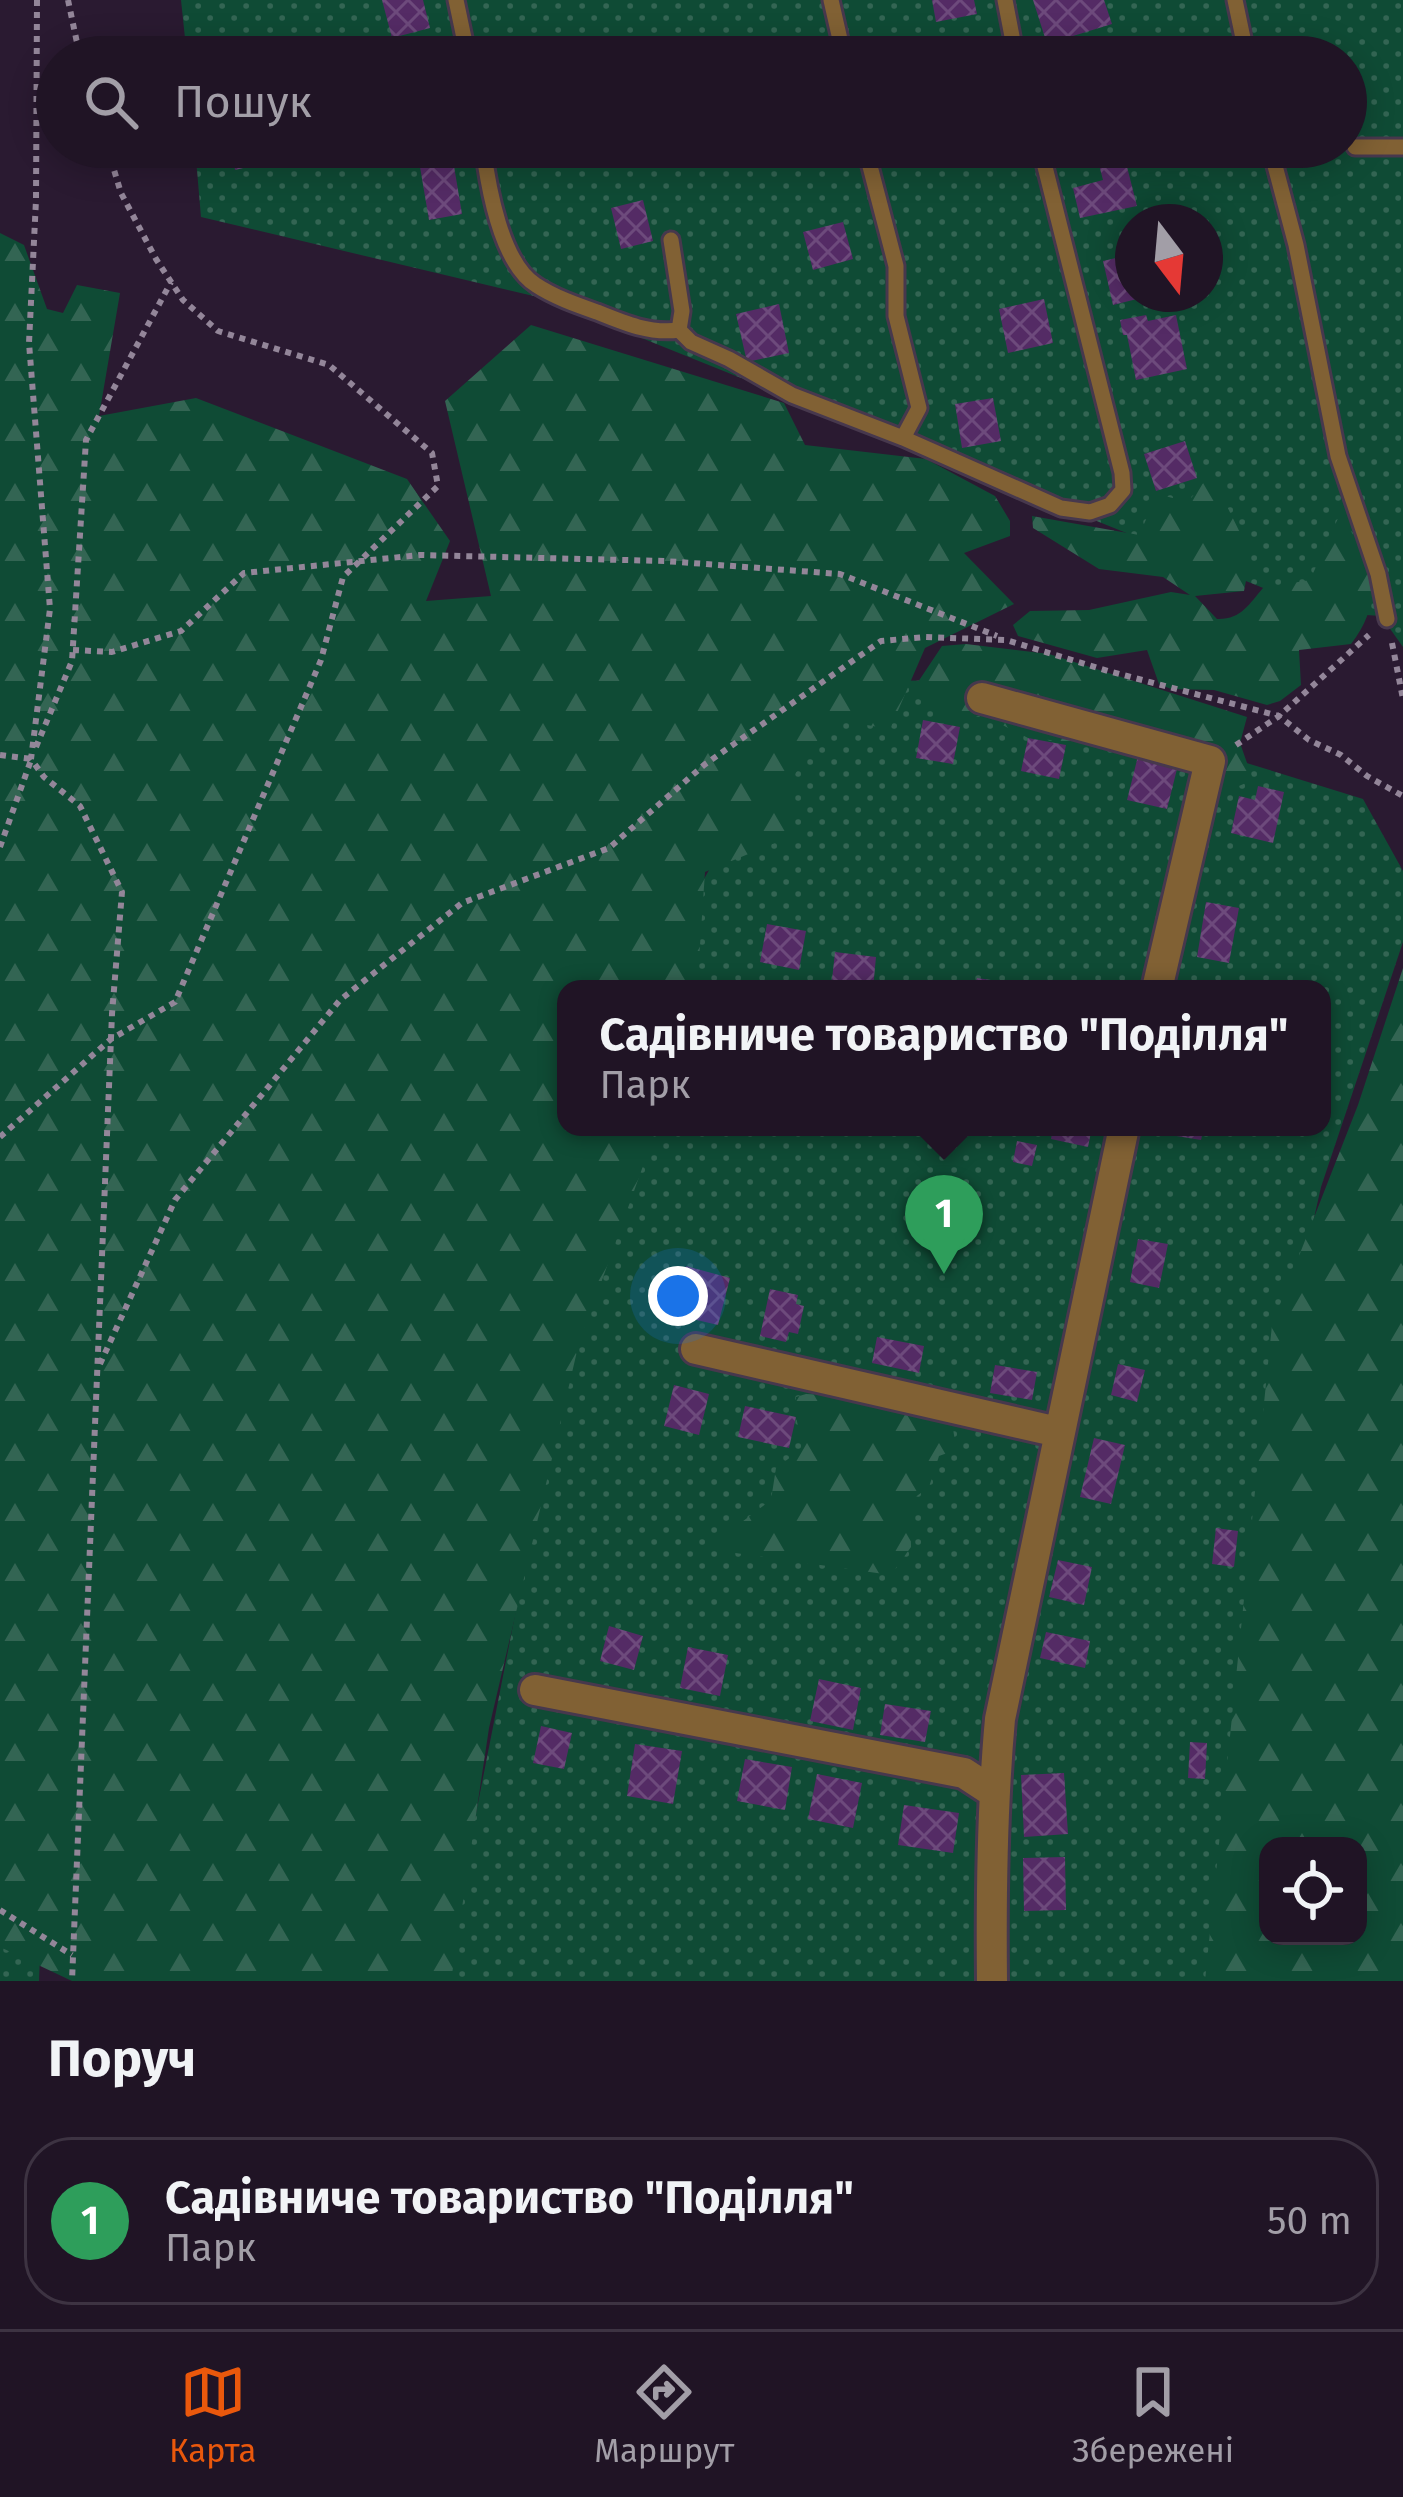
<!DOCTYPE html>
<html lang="uk">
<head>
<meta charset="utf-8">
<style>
  body { margin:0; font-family:"Fira Sans",sans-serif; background:#2d2132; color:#f1f3f6 }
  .controls { position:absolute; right:36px; bottom:36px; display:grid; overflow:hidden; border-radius:24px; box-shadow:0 6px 30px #0003 }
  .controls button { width:108px; height:108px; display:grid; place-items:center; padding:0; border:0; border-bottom:3px solid #3d3342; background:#201425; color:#f1f3f6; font:60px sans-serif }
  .compass { position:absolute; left:1115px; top:204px; width:108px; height:108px; border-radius:50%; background:#201425; box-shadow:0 6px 30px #0003; rotate:164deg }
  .you { position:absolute; left:678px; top:1296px; width:42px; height:42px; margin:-30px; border:9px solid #fff; border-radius:50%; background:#1a73e8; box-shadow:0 0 0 18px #1a73e833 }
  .badge { display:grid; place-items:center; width:78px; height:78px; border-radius:50%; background:#ea580c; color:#fff; font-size:39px; font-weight:700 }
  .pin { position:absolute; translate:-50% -99px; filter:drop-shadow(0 3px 6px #0008) }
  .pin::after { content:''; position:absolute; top:63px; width:42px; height:36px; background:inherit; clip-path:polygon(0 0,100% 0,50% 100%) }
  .popup { position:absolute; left:557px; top:980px; width:774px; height:156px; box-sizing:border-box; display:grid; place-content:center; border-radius:24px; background:#201425; filter:drop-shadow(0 3px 9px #0005); font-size:39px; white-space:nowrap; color:#a29ea7 }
  .popup b { font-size:45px; color:#f1f3f6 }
  .popup::after { content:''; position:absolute; left:50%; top:100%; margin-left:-24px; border:24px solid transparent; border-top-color:#201425 }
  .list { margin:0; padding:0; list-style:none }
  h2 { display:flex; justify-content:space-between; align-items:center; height:156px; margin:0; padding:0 48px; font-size:51px }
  h2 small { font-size:39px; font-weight:400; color:#a29ea7 }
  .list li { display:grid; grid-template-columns:78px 1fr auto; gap:36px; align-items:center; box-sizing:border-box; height:168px; margin:0 24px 24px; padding:0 24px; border:3px solid #3d3342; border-radius:48px }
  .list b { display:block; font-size:45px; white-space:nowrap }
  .list p { margin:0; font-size:39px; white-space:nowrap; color:#a29ea7 }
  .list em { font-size:39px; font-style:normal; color:#a29ea7 }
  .icon { flex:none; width:66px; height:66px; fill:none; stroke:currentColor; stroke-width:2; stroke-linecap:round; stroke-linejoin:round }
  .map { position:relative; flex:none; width:1403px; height:1981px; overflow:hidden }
  .search { position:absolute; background:#201425; box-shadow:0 6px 30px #0003; left:36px; right:36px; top:36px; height:132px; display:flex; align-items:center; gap:30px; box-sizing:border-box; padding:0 42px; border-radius:66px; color:#a29ea7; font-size:45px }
  .sheet { height:348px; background:#201425 }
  nav { display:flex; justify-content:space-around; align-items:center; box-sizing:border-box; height:168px; border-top:3px solid #3d3342; background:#201425; font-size:33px; color:#a29ea7 }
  nav a { display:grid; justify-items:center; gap:6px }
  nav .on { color:#ea580c }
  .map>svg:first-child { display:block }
  .grass { fill:url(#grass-dots); fill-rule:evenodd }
  .forest { fill:url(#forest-firs); fill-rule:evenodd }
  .building { fill:url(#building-cross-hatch) }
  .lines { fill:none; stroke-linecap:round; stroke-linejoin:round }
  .service-casing { stroke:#47384d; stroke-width:21 }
  .minor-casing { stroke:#47384d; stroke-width:36 }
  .path { stroke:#938699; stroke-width:6; stroke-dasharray:6 6; stroke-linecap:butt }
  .service { stroke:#816134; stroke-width:15 }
  .minor { stroke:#816134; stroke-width:30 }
</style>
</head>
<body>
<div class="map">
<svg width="1403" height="1981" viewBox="0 0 1403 1981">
  <defs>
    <pattern id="grass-dots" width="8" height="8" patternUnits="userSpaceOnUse" patternTransform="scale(3)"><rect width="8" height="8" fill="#0f4b35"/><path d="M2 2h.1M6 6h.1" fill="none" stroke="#336553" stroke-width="1.8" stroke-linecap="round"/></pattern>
    <pattern id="forest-firs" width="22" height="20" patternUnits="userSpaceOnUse" patternTransform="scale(3)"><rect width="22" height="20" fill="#0f4b35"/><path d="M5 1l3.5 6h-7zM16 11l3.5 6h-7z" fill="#336553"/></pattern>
    <pattern id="building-cross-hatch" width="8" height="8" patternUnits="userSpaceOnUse" patternTransform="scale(3)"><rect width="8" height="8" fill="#542b65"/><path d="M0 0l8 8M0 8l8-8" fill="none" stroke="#6d4a7c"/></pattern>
  </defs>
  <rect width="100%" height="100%" fill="#2a1a31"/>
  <path class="grass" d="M181 0H1403V647L1381 616 1323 612 542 298 201 217 195 147H1346V57H187ZM1133 222H1205V294H1133Z
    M978 680 1363 799 1403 871V942L1321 1187 1279 1374 1236 1981H443L565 1361 625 1127H1322V989H661L676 930 784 734 869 681Z
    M0 1937 40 1955 39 1981H0Z"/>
  <path class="forest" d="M0 233 24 245 47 309 63 313 77 285 120 293 99 416 196 398 407 479 450 541 426 601 491 596 445 401 531 325 784 403 805 445 926 459 995 496 1010 521V536L964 553 1014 604 925 648 890 729 832 719 793 777 794 835 705 872 697 989H566V1127H657L578 1347 489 1728 451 1981H72L0 1947Z
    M1215 482 1251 555 1244 591 1195 596 1217 619C1241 620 1249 604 1263 588L1310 580 1340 514C1370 559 1388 596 1351 644L1299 650 1301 685 1280 701 1267 705 1214 690 1171 689 1159 684 1147 650 1097 658 1018 636 1013 625 1030 611 1089 610 1171 592 1190 595 1163 577 1099 569 1033 528 1032 516 1139 535 1154 502 1165 496 1188 502 1203 483Z
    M966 644 1049 654 1247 717 1240 743 1253 780 1227 791 1210 762 1172 751 1028 738 983 715 946 722 917 697 916 685 942 646Z
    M1403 968V1981H1205L1272 1325 1358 1105ZM1358 1846V1936H1268V1846Z
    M806 1394C854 1396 914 1401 953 1429L955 1441 950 1452 939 1456 929 1487 910 1501 911 1547 891 1575 721 1551 718 1540 771 1500 776 1468 803 1448 796 1417V1397Z"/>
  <path class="building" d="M382 0H423L430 28 392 38Z
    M932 0H974L977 14 936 22Z
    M1033 0H1104L1112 24 1047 44Z
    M231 147H266L269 162 235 170Z
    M598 147H625L628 159 603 165Z
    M781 147H830L832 152 785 164Z
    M1217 147H1248L1250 155 1220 163Z
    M1123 151 1137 206 1080 218 1073 188 1103 180 1097 157Z
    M453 160 462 214 429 220 420 167Z
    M643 200 653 241 621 249 611 208Z
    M843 222 853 259 813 270 803 232Z
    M1133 254V294L1149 296 1113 305 1103 261Z
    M1044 299 1053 343 1008 353 999 309Z
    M779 304 789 353 747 362 736 314Z
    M1146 315 1148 321 1176 315 1187 369 1136 380 1127 335H1123L1120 320Z
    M993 398 1001 441 962 448 955 404Z
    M1185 441 1197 478 1156 491 1144 454Z
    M923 720 960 727 953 764 916 758Z
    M1028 738 1066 745 1059 779 1021 771Z
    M1138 756 1178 765 1167 809 1127 800Z
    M1258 786 1284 792 1273 843 1231 833 1239 796 1255 800Z
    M1206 902 1239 908 1229 963 1197 957Z
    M767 924 806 931 799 970 760 962Z
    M835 952 876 957 873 989H831Z
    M977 978 1012 983 1011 989H975Z
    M1053 1127H1092L1088 1147 1051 1139Z
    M1166 1127H1204L1201 1140 1164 1134Z
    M1017 1141 1037 1145 1032 1166 1013 1162Z
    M1138 1239 1168 1244 1159 1288 1130 1282Z
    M686 1266 730 1278 718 1325 684 1317 687 1305 676 1303Z
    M770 1289 798 1295 796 1304 804 1306 798 1334 789 1332 786 1342 760 1336Z
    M877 1337 924 1346 919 1373 872 1363Z
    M1118 1364 1145 1370 1137 1402 1111 1395Z
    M995 1365 1037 1372 1032 1400 990 1393Z
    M674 1385 709 1394 699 1435 664 1426Z
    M745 1406 796 1417 789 1448 738 1437Z
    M1094 1438 1125 1445 1111 1504 1080 1497Z
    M1216 1528 1238 1531 1234 1567 1212 1564Z
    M1058 1560 1092 1567 1084 1605 1049 1597Z
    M609 1626 643 1636 634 1670 600 1661Z
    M1046 1632 1090 1641 1085 1668 1040 1658Z
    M688 1647 728 1655 720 1696 680 1688Z
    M819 1679 861 1688 853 1730 810 1721Z
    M885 1704 931 1711 925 1742 880 1735Z
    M541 1726 572 1733 564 1769 533 1763Z
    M1190 1742 1207 1743 1205 1779 1188 1778Z
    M635 1744 682 1751 673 1804 627 1796Z
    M745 1759 792 1767 785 1810 737 1801Z
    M1064 1773 1068 1834 1024 1837 1021 1775Z
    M817 1774 862 1783 853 1828 808 1819Z
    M904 1805 959 1813 953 1853 898 1845Z
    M1065 1857 1066 1910 1024 1911 1023 1858Z"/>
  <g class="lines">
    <defs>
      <path id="service" d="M456 0 468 57
        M831 0 844 57
        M1005 0 1016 57
        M1235 0 1247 57
        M483 147C488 186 501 263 536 285 554 297 577 305 597 312 624 323 650 334 679 330
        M865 147 896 266V316L919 408 903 438
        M1270 147 1296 245 1338 456 1378 574 1387 619
        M1355 147H1403
        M671 240 682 311 679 330
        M679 330 691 342 729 359 792 395 903 438 1061 508 1090 512 1110 505 1123 490 1122 473 1040 147"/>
      <path id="minor" d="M982 698 1210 761 1157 989
        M696 1349 1058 1432
        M535 1690 964 1773 993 1792
        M992 1981C991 1893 992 1807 1000 1719L1124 1127"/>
    </defs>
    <use href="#service" class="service-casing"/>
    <use href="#minor" class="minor-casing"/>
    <path class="path" d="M37 0 36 200 29 343 50 609 31 759 44 777 80 806 122 892 112 1014 72 1981
      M68 0 80 57
      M1392 643 1403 699
      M73 650 112 652 181 631 244 573 420 555 665 561 840 574 997 636
      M1236 745 1279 716 1369 635
      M36 747 72 661 86 440 171 282
      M0 755 31 759
      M0 847 31 760
      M0 1137 111 1039 175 1002 321 660 343 577 438 486 432 453 329 365 218 331 183 300 156 259 121 193 107 147
      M100 1364 175 1200 340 1000 462 903 609 848 704 765 881 641 925 637 1006 640 1108 671 1279 716 1309 740 1341 755 1367 776 1403 796
      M0 1910 72 1955"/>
    <use href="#service" class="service"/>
    <use href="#minor" class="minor"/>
  </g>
</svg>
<div class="controls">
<button><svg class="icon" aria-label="locate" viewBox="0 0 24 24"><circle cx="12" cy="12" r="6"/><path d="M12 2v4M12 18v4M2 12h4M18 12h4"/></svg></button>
</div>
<svg class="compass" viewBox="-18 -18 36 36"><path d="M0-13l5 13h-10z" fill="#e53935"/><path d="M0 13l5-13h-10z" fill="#a29ea7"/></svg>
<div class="you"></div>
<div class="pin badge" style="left:944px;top:1274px;background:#2e9e5b">1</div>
<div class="popup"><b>Садівниче товариство &quot;Поділля&quot;</b>Парк</div>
<div class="search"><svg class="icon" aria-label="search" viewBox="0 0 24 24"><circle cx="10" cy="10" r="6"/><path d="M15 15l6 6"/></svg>Пошук</div>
</div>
<section class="sheet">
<h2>Поруч<small></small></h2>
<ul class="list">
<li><span class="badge" style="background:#2e9e5b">1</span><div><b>Садівниче товариство &quot;Поділля&quot;</b><p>Парк</p></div><em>50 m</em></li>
</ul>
</section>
<nav>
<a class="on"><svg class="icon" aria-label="map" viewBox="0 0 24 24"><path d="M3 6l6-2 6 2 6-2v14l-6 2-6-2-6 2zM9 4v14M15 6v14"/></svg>Карта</a>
<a><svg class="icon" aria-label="directions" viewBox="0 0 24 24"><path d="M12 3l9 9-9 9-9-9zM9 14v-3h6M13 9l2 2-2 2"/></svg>Маршрут</a>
<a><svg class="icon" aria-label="saved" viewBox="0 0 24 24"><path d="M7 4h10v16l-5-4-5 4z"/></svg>Збережені</a>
</nav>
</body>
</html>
